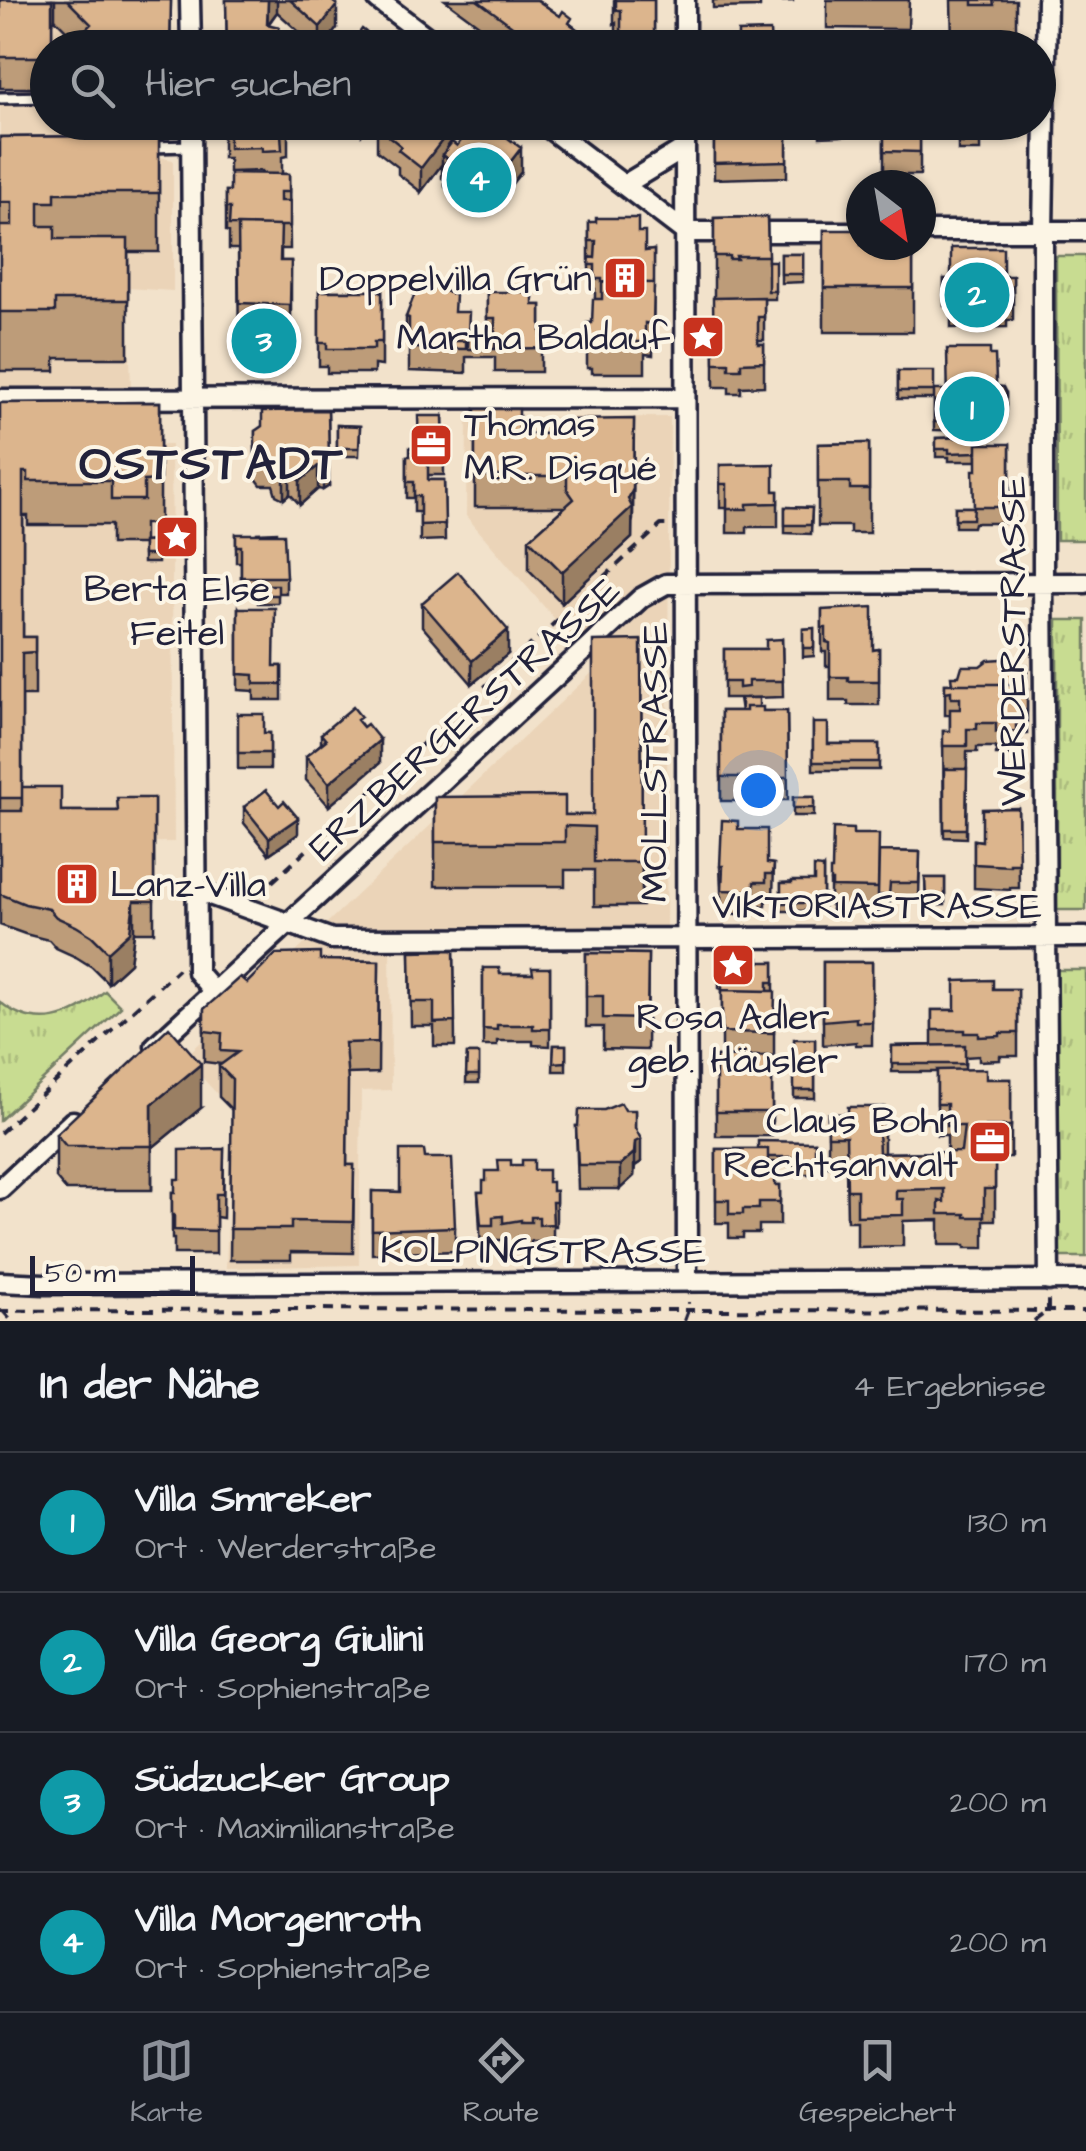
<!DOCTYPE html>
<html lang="de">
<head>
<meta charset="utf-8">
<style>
  body { margin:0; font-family:"Architects Daughter",sans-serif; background:#20242c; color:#f1f3f6 }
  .compass { position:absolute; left:846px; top:170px; width:90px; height:90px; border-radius:50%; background:#171b24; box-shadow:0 2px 8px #0004; rotate:149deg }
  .scale { position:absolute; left:30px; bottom:25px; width:165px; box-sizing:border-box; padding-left:10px; border:5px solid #22223b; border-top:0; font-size:28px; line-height:35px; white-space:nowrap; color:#22223b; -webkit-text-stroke:8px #fcf5e5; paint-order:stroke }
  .you { position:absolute; left:758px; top:790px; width:35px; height:35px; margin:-25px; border:8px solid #fff; border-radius:50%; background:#1a73e8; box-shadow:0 0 0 15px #1a73e833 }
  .badge { display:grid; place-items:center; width:65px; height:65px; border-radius:50%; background:#8c9099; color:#fff; font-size:32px; font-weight:700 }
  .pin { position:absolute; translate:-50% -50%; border:5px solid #fff; box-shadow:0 2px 10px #0006 }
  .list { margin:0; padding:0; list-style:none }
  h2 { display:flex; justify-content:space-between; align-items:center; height:130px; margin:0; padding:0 40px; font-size:42px }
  h2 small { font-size:32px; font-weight:400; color:#9ea1a6 }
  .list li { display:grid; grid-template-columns:65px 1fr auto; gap:30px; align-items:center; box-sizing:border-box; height:140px; padding:0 40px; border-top:2px solid #363941 }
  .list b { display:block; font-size:38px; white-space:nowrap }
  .list p { margin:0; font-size:32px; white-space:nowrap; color:#9ea1a6 }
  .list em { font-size:32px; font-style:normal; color:#9ea1a6 }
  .icon { flex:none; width:55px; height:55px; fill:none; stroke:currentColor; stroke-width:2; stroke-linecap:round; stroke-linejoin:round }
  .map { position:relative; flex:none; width:1086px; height:1321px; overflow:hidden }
  .search { position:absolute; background:#171b24; box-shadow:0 2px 8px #0004; left:30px; right:30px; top:30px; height:110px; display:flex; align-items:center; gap:25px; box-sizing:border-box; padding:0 35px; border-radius:55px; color:#9ea1a6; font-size:38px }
  .sheet { height:690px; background:#171b24 }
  nav { display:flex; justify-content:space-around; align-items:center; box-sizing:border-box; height:140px; border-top:2px solid #363941; background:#171b24; font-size:28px; color:#9ea1a6 }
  nav a { display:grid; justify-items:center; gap:5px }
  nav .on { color:#8c9099 }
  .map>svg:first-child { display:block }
  .built { fill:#ebd4b8 }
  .park { fill:url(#park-tufts); stroke:#757f66; stroke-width:2.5 }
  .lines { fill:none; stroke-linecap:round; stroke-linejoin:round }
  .service-casing { stroke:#22223b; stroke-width:16 }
  .minor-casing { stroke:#22223b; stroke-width:25 }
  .path { stroke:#22223b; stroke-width:4; stroke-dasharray:10 8; stroke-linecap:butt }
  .service { stroke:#fcf5e5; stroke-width:9 }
  .minor { stroke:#fcf5e5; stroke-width:18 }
  .wall { fill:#bd9c79; stroke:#22223b; stroke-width:2.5 }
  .shaded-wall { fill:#9a7f63; stroke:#22223b; stroke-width:2.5 }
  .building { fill:#dcb58d; stroke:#22223b; stroke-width:2.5 }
  .labels { text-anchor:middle; stroke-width:8; stroke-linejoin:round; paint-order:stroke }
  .poi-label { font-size:38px; fill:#22223b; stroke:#fcf5e5; text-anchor:end }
  .street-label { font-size:38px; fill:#22223b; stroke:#fcf5e5 }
  .district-label { font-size:48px; font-weight:bold; letter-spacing:2.5px; fill:#22223b; stroke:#fcf5e5 }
</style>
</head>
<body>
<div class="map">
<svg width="1086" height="1321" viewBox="0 0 1086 1321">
  <defs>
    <pattern id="park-tufts" width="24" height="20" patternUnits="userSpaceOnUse" patternTransform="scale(2.5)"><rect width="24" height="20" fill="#c8dc91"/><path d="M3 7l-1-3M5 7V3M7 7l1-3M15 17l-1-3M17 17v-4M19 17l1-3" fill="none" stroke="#acbc7e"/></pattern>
  </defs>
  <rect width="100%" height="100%" fill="#f2e2cb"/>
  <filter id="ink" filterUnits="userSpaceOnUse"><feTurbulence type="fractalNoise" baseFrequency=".01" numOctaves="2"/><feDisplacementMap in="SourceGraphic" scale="20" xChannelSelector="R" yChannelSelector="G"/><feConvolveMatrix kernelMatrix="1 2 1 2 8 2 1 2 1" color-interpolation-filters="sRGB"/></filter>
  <g filter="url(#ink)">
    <path class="built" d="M0 0H147L98 47 48 48V122L79 123 107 146 173 160V291L128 288 132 421 0 423Z
      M670 417 666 934 390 929 391 1090 361 1091 359 1265 226 1268 232 1110 184 1058 597 668 466 516 467 418Z
      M171 445 174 842 0 844V447Z"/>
    <path class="park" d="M1056 256H1086V540H1057Z
      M1057 620H1086V910H1057Z
      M1057 970H1086V1257H1058Z
      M105 991 121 1007 0 1120V1002C37 1032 72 1018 105 991Z"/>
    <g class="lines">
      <defs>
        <path id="service" d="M0 98 48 97
          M82 122 105 144
          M149 147 192 146"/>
        <path id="minor" d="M190 0 191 48
          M378 0 441 48
          M685 0V48
          M1047 0 1043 231V584L1049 1281
          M191 122 197 953V972L214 992
          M541 122 685 232H861
          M685 122 687 1282
          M624 185 685 148
          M921 231H1086
          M0 399 685 398
          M196 890 332 939 1086 937
          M155 1046 641 598 666 584 1086 583
          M0 1189 73 1121
          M0 1282 44 1284 1086 1280"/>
      </defs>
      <use href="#service" class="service-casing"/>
      <use href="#minor" class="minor-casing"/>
      <path class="path" d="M259 894 661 525H666
        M0 1133 178 969
        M0 1311 278 1309 1086 1311
        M3 1311 12 1321
        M684 1321 688 1310V1302
        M1034 1321 1048 1311V1298"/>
      <use href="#service" class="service"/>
      <use href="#minor" class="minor"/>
    </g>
    <path class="wall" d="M0 0H171L170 48H77V41L55 19 52 22V48H48L42 88H0Z
      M226 0H331L337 28 322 48H317L277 12 268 25 279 27V48H227Z
      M445 0H538L602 48H510Z
      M614 0H654V48H621V34H616V23L614 24Z
      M713 0H793V1L760 2V7L713 8Z
      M827 0H909L908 29 827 28Z
      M951 0H1016V42H994V48H973V42H952Z
      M105 122H169V133L159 134V252H128V358H55V371H0V137L114 136V132Z
      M223 122H288V156L282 157V174H289L290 249H281V261H291L290 364 239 362 238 249H229V232L226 231V191H230L262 173V171L229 172V158H223Z
      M347 122H370L362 134Z
      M462 122V126L447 148 457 146 521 172 488 214 473 203 470 206 445 187V180L442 178V164L421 192 398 174V167L377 151V127Z
      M820 122H866V135L820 137Z
      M884 122 920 123V175H884Z
      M936 122H1010V137L982 139V141H980V151H958V139L937 137Z
      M787 123V177L714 179V140L724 139Z
      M767 217 768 261 775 291V299H764V340H758V344H764V386L741 387V393H729V387H714V218Z
      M589 222 638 232 645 251 654 250 653 355 645 354V373H592V368H587V323H592L595 299V289H589Z
      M824 230 913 245V332H824Z
      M781 254H803V282L781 283Z
      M1013 276V320H1007V327L951 328V306H944V279L1003 282Z
      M319 291H382V366L374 365V373H327V366H319Z
      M487 292 533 305H541V372H495V357H466V373L409 371V342L406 341V317L454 312 469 330 487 334Z
      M898 371 934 390 996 397 1006 393V415L1003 420H997V431L934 430V399H898Z
      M160 402V524H144V542L158 541V563H143V544H111V525H28V516H23V637H35V696H22V811H118L154 798V932H134L130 963 108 983 92 967 76 957 56 948 49 940 25 934 0 925V403Z
      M475 409 519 434H564L634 419 633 520 632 523V538L562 603 529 570V539L565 507H475Z
      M328 410 329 486 323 490 318 489 300 505 290 494 284 499 276 495 273 485H261L255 477V431Z
      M443 416 444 475H428V480H444L445 540 420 541V512H414V498H407V456H410L418 447Z
      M337 425 360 426 359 456H337Z
      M977 437V461H949V457H936V438Z
      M869 443V533H850V526H818V444Z
      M1010 444V523H974L973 527H955V507H974L977 470Z
      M720 465 774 491H778V527H747V533H727V508H720Z
      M785 507 812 508 811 534 785 533Z
      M236 534 286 577V593H278V603H258V593H241V562H236Z
      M422 603 508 654 472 684 422 626Z
      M238 608 274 666H282V700H254V691L238 690Z
      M822 610 873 650 879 649V705H848V701H830V666H826V652H822Z
      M814 628V656L803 657V629Z
      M782 639 783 697 748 698 763 711H787L788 800H762V804H743V801H721V711H741L739 698H724V649H766Z
      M641 640 642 906H594V870H565V886H435V797L565 815H593Z
      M1006 665H1027V734H1021V747H1016V755H996V747H977V752H967L966 838 944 837 943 731H950V715H945V684H952L959 676Z
      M238 714 264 733H270V769H238Z
      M813 723 828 744H879V770H813Z
      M361 724 380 763 329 806 306 780V756L321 744V734Z
      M793 797H814V816H793Z
      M244 807 298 834 269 854 244 823Z
      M1018 808 1019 888H1010V890L974 888V840L982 841Z
      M738 829 767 863 774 864 773 898H766V906H754V914H722L720 866Z
      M853 834 879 851 920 852 919 899H890L889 912 832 911V905H830V881L832 870Z
      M823 868V911H781V883L814 881Z
      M925 878H945V905L926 906Z
      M454 950 455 1046H434V1026H411L410 951Z
      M586 953 648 954 647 1050 603 1049V1027H586Z
      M320 960 379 961 378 1073 347 1074V1165H354L353 1253 291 1252V1260H230L232 1110 219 1097V1066L221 1064 204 1062V1009L247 983Z
      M774 962V1056H722V989L719 988V964Z
      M823 962H872V1045H856V1042L823 1045Z
      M483 968 500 974H533L550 968V1046L533 1045V1041H497V1046H483Z
      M993 989H1018V1056H1000V1060L979 1061V1056L965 1057V1070L986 1079H1011V1157H995V1220H984V1248H965V1245H939V1220L903 1221V1246L857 1247V1221H847L846 1166H828V1114H848L884 1107V1153L947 1152V1135H937V1072H892V1046L932 1045V1010H955Z
      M815 1039V1098H794V1090Z
      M554 1045H566V1071H553Z
      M467 1054H479V1083H466Z
      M772 1056V1136H716V1057Z
      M201 1108 152 1148V1190H66L56 1178V1134Z
      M576 1126 635 1129 641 1162 635 1166 634 1176 620 1189H578Z
      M815 1142V1174H791V1165H775V1185H780V1225H759V1233H743V1238H729V1223H716V1149H758Z
      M224 1149 223 1218 216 1217V1254H174V1239H172V1192H175L180 1179Z
      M425 1158 455 1227V1251L372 1254V1191L400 1192Z
      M511 1165 534 1170 548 1182 552 1191H556V1226H553V1248L539 1249V1241H531V1246H521V1244L503 1246V1240H493V1249H481L478 1192H483L486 1181 499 1171Z"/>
    <path class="shaded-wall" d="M52 0H55V19L52 22Z
      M268 0H277V12L268 24 267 48Z
      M337 5V28L322 48H320V27Z
      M48 51V82L42 88V57Z
      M362 122H370L362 134Z
      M447 122H462V126L447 146V158L442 155V164L421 192V168L441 130Z
      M521 148V172L488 214V191Z
      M473 179V203L470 206V182Z
      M291 261V320L290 364V305Z
      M329 463V486L323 490V467Z
      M318 466V489L300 505V481Z
      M290 471V494L284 499V475Z
      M633 489 632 538 562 603V572L628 499Z
      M508 630V654L472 684V661Z
      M380 740V763L329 806V783Z
      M298 818V834L269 854V838Z
      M134 901V932L130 963 108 983V952Z
      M201 1064V1108L152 1148V1190V1104Z
      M635 1110V1134L641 1139V1162L635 1166Z
      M634 1153V1176L620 1189V1165Z"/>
    <path class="building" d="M0 0H52V46L48 48V51L42 57H0Z
      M67 0H171L170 48H86L77 38 91 24Z
      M226 0H268L267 24 279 27 278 44 227 46Z
      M290 0H331L337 5 320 27Z
      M477 0H537L560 16 563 11 572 18 569 23 602 48H542Z
      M616 0H654V48H629V40L621 30V10H616Z
      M973 0H993L994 5H973Z
      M362 29 386 48H348Z
      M770 31 771 48H727V42L738 41V32Z
      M114 122H159V193H55V202H39V226H55V239H128V300H55V312H0V226H12V202H0V137L114 136Z
      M228 122H288V133H281L282 150 262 151V147L229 148V134L223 135V124Z
      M380 122H447L441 130 447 134 421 168 398 150 401 146 377 127Z
      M481 122H487L521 148 488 191 473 179 470 182 445 163 448 159 442 155 452 142 457 146 469 130 473 133Z
      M884 122 920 123V152L884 151Z
      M954 122H984L982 123V125Z
      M787 123V161L714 163V140L724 139V125Z
      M958 131 980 133V143H958Z
      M230 173 289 174V192H280V201H290V226L229 225 230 208H226V191H230Z
      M767 217 768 256H736L737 259H729V256H714V218Z
      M596 218H638V232H645V251L654 250V290V283L602 282V279H595V265H589L590 257 595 258 596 241H589V222H596Z
      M238 225 281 226 280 261H291L290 305 239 303Z
      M824 230H861V245H913V288H824Z
      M951 248H1003V304H1007V311L951 312Z
      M781 254H803V274H781Z
      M768 261H775V291H768Z
      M1003 276H1013V296H1003Z
      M944 279H951V298H944Z
      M419 282 455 295 454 312H469L468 334H455V341H466V349L409 348V318L406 317Z
      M602 282 654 283 653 324 645 323V342H592V337H587V323H592L593 299H602Z
      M319 291H382V342H374V349H327V343H319Z
      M487 292H533V305H541V348L495 349V318H487Z
      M764 297V317H758V344H764V362L741 363V369H729V363H714L713 298Z
      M469 330H487V334H495V349H468Z
      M947 349H990V355H995L997 407 948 406Z
      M898 371H934V390H948V422H934V391H898Z
      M996 386 1003 387 1006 393V406L1003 412H996Z
      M160 402V480L144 481V500H111V481H28V472H23V637H35V652L22 653V798H0V403Z
      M475 409H519V434H564V420L634 419 633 489 628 499 632 507 562 572 529 539 574 499 567 489V476H475Z
      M328 410 329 463 323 467 318 466 300 481 290 471 284 475 276 471 273 462 261 461 255 453V431L262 426V411Z
      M418 416H443L444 459H428V480H444L445 524 420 525V496H414V482H407V456H410V447H419Z
      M337 425 360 426 359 448H337Z
      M977 437V452L949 453V449H936V438Z
      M869 443V489H850V482H818V444Z
      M977 444H1010V507H974L973 470H977Z
      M774 464V491H778V503L747 504V509H727V484H720V465Z
      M785 507 812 508 811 525H785Z
      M955 507H974L973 519H955Z
      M277 532V534H257V533Z
      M236 534H284L286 577H241V546H236Z
      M158 541V555H143V542Z
      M458 572 508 630 472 661 422 603Z
      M258 585H278V595H258Z
      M873 607V650L879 649V681H848V677H830V643L826 642V628H822V610Z
      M238 608H275L274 666H282V684H254V675L238 674Z
      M814 628V648H803V629Z
      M782 639 783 681H748V687L739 688V682H724V649H766V640Z
      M641 640 642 862H594V827L565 826V842H435V797L565 796V815H593V641Z
      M1001 659 1006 665H1027V684H945H952L951 676H959L962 666H980L988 660Z
      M945 684H1027V711L1021 710V723H1016V731L996 732V723H977V729H967V746H943V731H950V709H960V698H951V691L945 692Z
      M741 698H759V707H746V711H741Z
      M353 707 361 717 357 720 363 727 367 724 380 740 329 783 306 756 326 740 321 734Z
      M746 707H763V711H787L788 777H762V780H743V777H721V711H746Z
      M238 714H264V733H270V753H238Z
      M813 723H828V744H879V762H813Z
      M944 769H967L966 829H944Z
      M22 787H61V811H118L117 798H154V901H134L130 932 108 952 92 936 76 926 56 917 49 909 25 904 0 894V811H22Z
      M266 790 279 806 284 801 298 818 269 838 244 807Z
      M793 797H814V808H793Z
      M1018 808 1019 864H1010V866L974 864V840L982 841V809Z
      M722 820 738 821V829H767V863L774 864 773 874H766V882H754V891L722 890 723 866H720Z
      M833 828 853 829V834H879L878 888 832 887V881H830V870H832Z
      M879 851 920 852 919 883H890L889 896 878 895Z
      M814 867 823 868V903H781V883H792V881H814Z
      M925 878H945V897L926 898Z
      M454 950 455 1022 434 1023V1002H411L410 951Z
      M320 953V960L379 961 378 1042 345 1043 348 1082 347 1165H354L353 1222 291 1221V1229H230L232 1079 219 1066 238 1052 221 1051 222 1033 204 1031V1009L240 977 247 983 276 954Z
      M586 953 648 954 647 1019 603 1018V996H586Z
      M739 957 759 958V962H774V982H768V991L722 990V973L719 972V964H739Z
      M823 962H872V1022H856V1018L823 1021Z
      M483 968H499L500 974H533L532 968H550V1029H533V1025H497V1030L483 1029Z
      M993 980V989H1018V1033H1000V1036L979 1037V1033H965V1030H932V1010H955V981Z
      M722 990 775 991 774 1033 722 1032Z
      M169 1027 201 1064 152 1104V1146H66L56 1134Z
      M794 1039H815V1090H794Z
      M554 1045H566V1062L553 1063Z
      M965 1045V1064H892V1046Z
      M467 1054H479V1075H466Z
      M772 1056V1112H716V1057Z
      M986 1069V1079H1011V1126H985V1143H995V1189H984V1217H965V1214H939V1201L944 1202V1189L896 1190V1199H903V1215L857 1216V1190H847L846 1136H828V1114H848V1107H884V1128H878L879 1153 961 1152 964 1126H947V1104H937V1070Z
      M621 1103 625 1110H635V1128L641 1139 635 1142 634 1153 620 1165H578L576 1126H578L579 1110H604Z
      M758 1141 815 1142V1166H791V1157H768V1149H758Z
      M224 1149 223 1194H216V1231L174 1230V1215H172V1192H175V1179H180V1150Z
      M716 1149H768V1162H775V1185H780V1202H759V1209H743V1214H729V1200H716Z
      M400 1150H424L425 1158H452L455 1227 372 1230V1191L400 1192Z
      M498 1160H511V1165H522V1160H534V1170H548V1182H552V1191H556V1202H552L553 1224 539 1225V1217H531V1222H521V1220L503 1223V1216L493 1217V1225H481L478 1192H483V1181H486V1171H499Z"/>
  </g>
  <defs>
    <symbol id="building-square" viewBox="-11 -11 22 22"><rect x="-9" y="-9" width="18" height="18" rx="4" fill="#c8321e" stroke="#fcf5e5"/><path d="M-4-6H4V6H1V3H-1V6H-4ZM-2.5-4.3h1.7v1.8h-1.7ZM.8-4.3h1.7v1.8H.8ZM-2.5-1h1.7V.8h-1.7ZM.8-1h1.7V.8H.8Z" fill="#fff"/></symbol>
    <symbol id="sight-square" viewBox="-11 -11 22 22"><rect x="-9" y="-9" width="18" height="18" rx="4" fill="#c8321e" stroke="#fcf5e5"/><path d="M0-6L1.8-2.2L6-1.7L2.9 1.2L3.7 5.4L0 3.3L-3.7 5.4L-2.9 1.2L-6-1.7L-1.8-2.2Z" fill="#fff"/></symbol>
    <symbol id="office-square" viewBox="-11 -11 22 22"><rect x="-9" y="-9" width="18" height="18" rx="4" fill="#c8321e" stroke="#fcf5e5"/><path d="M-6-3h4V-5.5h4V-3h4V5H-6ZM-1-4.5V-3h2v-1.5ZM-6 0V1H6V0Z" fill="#fff"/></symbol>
  </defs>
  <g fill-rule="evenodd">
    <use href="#building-square" x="600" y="253" width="50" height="50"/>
    <use href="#sight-square" x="678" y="312" width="50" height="50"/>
    <use href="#office-square" x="406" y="420" width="50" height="50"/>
    <use href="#sight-square" x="152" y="512" width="50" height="50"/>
    <use href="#building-square" x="52" y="859" width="50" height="50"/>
    <use href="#sight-square" x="708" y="940" width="50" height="50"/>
    <use href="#office-square" x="965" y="1117" width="50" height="50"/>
  </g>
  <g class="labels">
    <g class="poi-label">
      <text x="592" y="291">Doppelvilla Grün</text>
      <text x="670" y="350">Martha Baldauf</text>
      <text x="464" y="436" text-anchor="start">Thomas<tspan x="464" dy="44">M.R. Disqué</tspan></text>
      <text x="177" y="601" text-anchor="middle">Berta Else<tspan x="177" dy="44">Feitel</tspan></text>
      <text x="110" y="897" text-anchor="start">Lanz-Villa</text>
      <text x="733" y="1029" text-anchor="middle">Rosa Adler<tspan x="733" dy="44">geb. Häusler</tspan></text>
      <text x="958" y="1133">Claus Bohn<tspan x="958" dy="44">Rechtsanwalt</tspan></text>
    </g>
    <g class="street-label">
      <text transform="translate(1012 641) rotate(-90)" y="13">WERDERSTRASSE</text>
      <text transform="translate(464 718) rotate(-42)" y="13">ERZBERGERSTRASSE</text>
      <text transform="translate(654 762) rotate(-90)" y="13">MOLLSTRASSE</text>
      <text x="877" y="918">VIKTORIASTRASSE</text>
      <text x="543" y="1263">KOLPINGSTRASSE</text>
    </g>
    <g class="district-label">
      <text x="212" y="479">OSTSTADT</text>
    </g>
  </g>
</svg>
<svg class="compass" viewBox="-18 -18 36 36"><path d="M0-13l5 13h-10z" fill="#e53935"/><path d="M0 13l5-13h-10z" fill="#9ea1a6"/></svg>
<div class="scale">50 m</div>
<div class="you"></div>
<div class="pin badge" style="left:972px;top:409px;background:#0f9aa8">1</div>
<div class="pin badge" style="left:977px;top:295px;background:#0f9aa8">2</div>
<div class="pin badge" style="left:264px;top:341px;background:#0f9aa8">3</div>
<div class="pin badge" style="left:479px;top:180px;background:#0f9aa8">4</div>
<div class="search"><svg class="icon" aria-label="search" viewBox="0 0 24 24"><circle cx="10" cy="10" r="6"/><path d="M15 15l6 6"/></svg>Hier suchen</div>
</div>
<section class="sheet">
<h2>In der Nähe<small>4 Ergebnisse</small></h2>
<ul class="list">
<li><span class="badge" style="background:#0f9aa8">1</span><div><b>Villa Smreker</b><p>Ort · Werderstraße</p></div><em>130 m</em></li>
<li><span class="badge" style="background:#0f9aa8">2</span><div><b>Villa Georg Giulini</b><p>Ort · Sophienstraße</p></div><em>170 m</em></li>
<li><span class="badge" style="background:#0f9aa8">3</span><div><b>Südzucker Group</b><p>Ort · Maximilianstraße</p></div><em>200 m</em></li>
<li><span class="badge" style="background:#0f9aa8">4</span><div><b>Villa Morgenroth</b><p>Ort · Sophienstraße</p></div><em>200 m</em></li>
</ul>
</section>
<nav>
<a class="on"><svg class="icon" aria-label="map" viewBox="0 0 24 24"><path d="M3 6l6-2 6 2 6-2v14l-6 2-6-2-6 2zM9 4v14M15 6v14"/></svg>Karte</a>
<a><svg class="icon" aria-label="directions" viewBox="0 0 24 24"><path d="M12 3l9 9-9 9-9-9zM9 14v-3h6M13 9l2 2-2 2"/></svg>Route</a>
<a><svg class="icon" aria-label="saved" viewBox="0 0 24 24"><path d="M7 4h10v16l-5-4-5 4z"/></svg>Gespeichert</a>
</nav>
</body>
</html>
